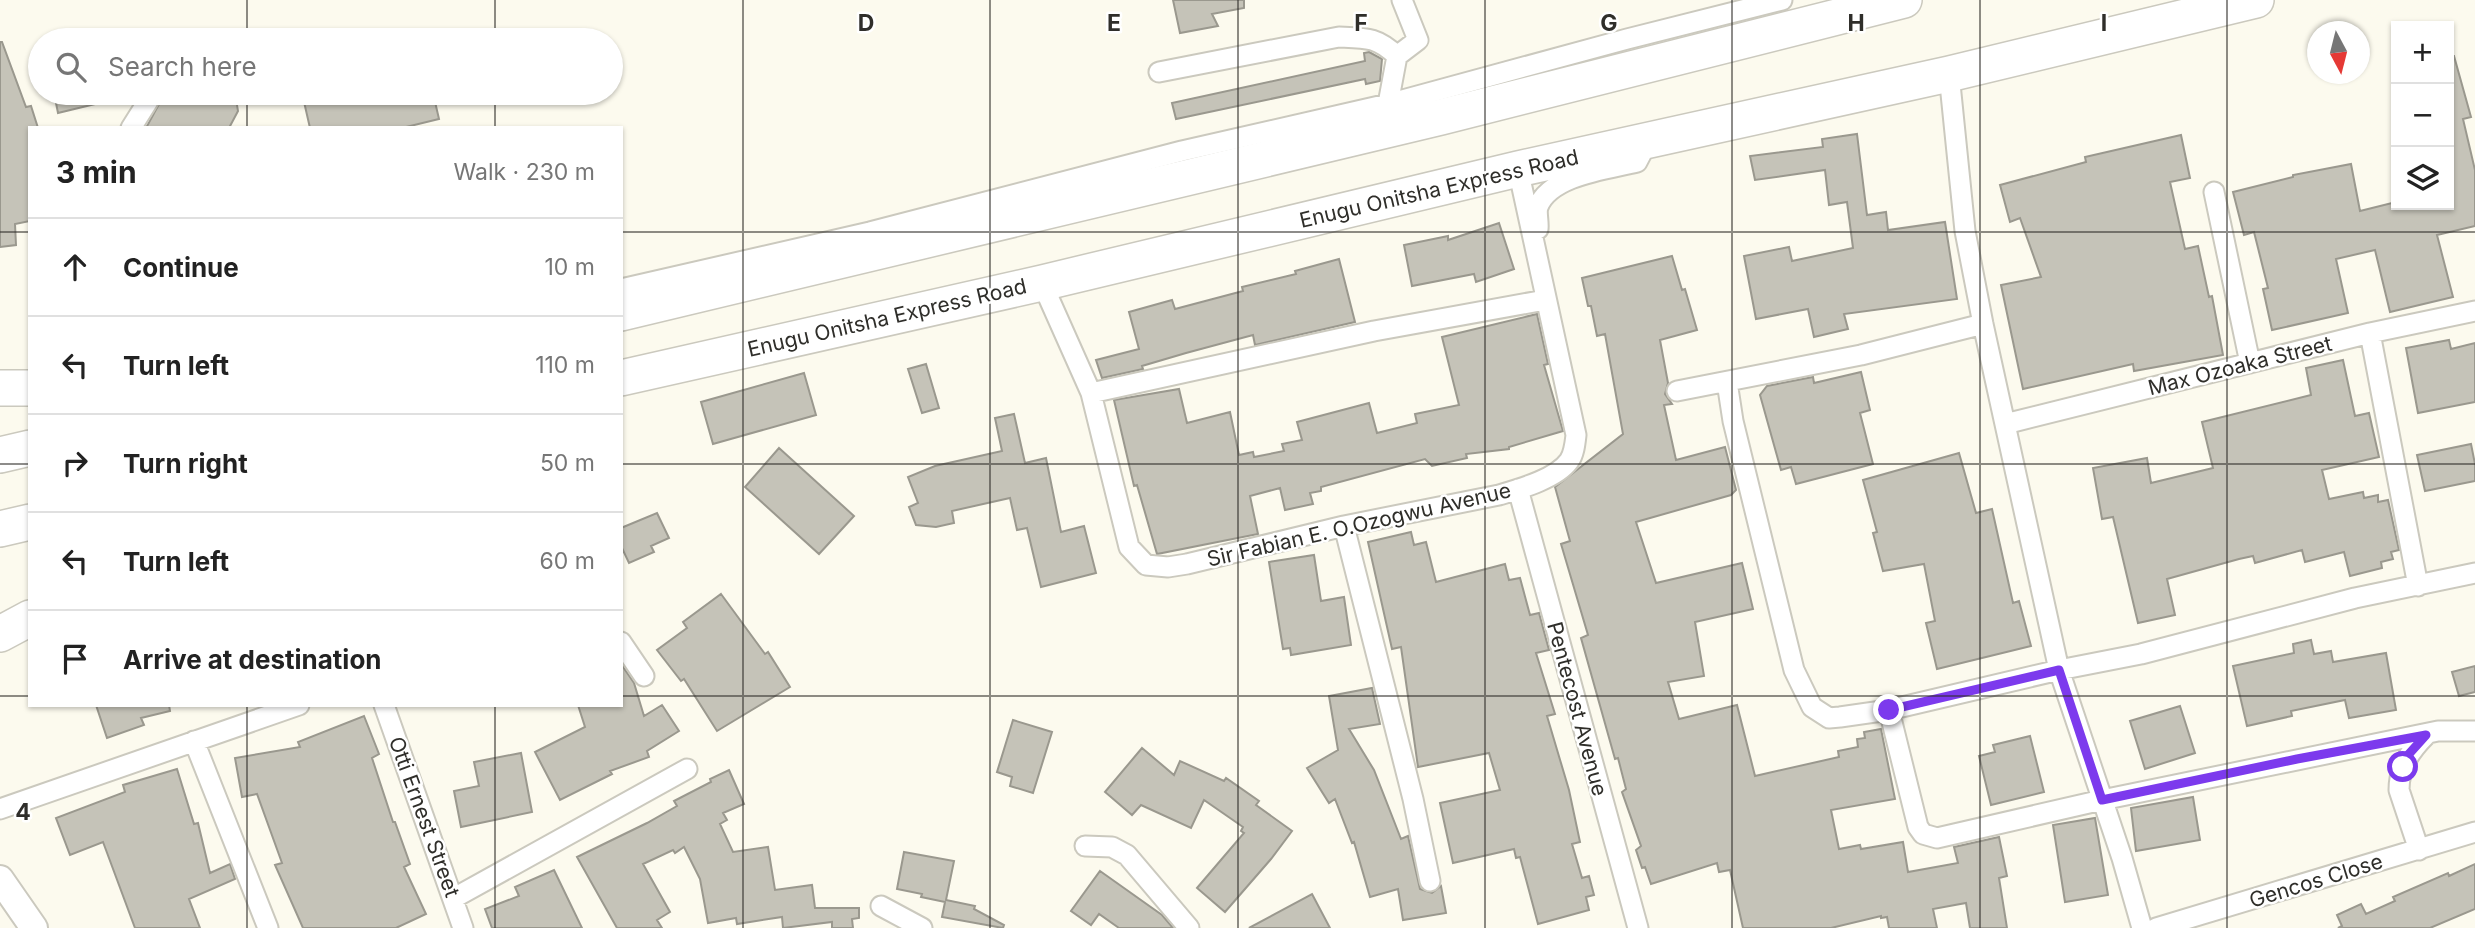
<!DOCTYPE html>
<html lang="en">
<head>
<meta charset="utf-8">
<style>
  body { margin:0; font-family:Inter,sans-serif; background:#f6f6f6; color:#222 }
  .controls { position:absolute; right:21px; top:21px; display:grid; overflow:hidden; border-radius:0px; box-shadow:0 2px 5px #0004 }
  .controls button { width:63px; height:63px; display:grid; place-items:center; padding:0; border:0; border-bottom:2px solid #e0e0e0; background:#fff; color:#222; font:35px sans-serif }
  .compass { position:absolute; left:2307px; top:21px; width:63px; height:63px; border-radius:50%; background:#fff; box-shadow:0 2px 5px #0004; rotate:173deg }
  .stop { position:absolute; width:21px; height:21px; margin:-16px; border:5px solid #7c3aed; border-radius:50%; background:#fff }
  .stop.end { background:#7c3aed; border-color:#fff; box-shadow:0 2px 7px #0008 }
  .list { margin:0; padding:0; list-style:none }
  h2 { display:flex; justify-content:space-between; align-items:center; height:91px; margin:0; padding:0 28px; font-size:30px }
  h2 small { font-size:23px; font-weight:400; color:#767676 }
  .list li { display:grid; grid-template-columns:46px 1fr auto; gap:21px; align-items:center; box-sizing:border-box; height:98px; padding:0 28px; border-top:2px solid #e0e0e0 }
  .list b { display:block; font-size:26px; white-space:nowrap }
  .list em { font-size:23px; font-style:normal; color:#767676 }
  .icon { flex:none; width:38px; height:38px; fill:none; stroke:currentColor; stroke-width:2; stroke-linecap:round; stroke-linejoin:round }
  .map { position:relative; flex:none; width:2475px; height:928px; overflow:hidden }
  .search { position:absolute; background:#fff; box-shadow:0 2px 5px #0004; left:28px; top:28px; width:595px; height:77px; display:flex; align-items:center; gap:18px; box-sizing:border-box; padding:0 24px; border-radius:38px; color:#767676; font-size:26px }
  .panel { position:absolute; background:#fff; box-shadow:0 2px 5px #0004; left:28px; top:126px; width:595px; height:581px; border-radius:0px }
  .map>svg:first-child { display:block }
  .building { fill:#c5c3b8; stroke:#9a988e; stroke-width:2 }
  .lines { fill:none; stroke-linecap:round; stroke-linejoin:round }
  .street-casing { stroke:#cbc9be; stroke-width:23 }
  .secondary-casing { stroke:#cbc9be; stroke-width:30 }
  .highway-casing { stroke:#cbc9be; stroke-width:38 }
  .street { stroke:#fff; stroke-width:19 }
  .secondary { stroke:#fff; stroke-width:26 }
  .highway { stroke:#fff; stroke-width:35 }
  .route { stroke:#7c3aed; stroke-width:9 }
  .grid { fill:none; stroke:#2f2e2a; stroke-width:2; stroke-opacity:0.55 }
  .labels { text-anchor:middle; stroke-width:5; stroke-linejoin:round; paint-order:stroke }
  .street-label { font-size:21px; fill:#2f2e2a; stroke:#fff }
  .grid-label { font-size:23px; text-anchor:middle; font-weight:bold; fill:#2f2e2a; stroke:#fff; stroke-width:5; stroke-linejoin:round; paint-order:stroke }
</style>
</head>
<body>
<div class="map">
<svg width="2475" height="928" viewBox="0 0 2475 928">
  <rect width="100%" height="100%" fill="#fcfaee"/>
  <path class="building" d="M1173 0H1244V8L1212 14 1218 26 1180 33Z
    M0 42H2L26 107 31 106 38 128H30V221L15 224 16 245 0 247Z
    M1369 52 1382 59 1380 81 1366 84 1365 79 1176 119 1172 103 1365 61 1364 53Z
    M2449 56H2454L2471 117 2463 119 2475 170V226L2437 235 2453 297 2390 312 2375 250 2336 259 2348 313 2272 330 2263 289 2268 288 2254 232 2244 235 2233 192 2293 177V175L2351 164 2360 211 2396 202V205H2449Z
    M54 93H116V99L58 113Z
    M165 93H235L238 111 229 128H146Z
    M302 93H433L439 119 402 128H310Z
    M1857 134 1867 215 1886 212 1888 230 1945 222 1957 299 1844 314 1848 329 1814 337 1808 309 1756 319 1744 256 1789 247 1792 261 1853 248 1847 202 1829 205 1825 170 1755 180 1750 156 1823 147 1822 139Z
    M2181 135 2190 178 2170 182 2185 249 2198 246 2209 297 2212 296 2223 355 2134 371 2133 364 2023 389 2001 285 2041 277 2020 218 2010 222 2000 185 2086 162 2085 157Z
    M1499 223 1514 269 1476 282 1474 274 1412 286 1404 245 1448 236V240Z
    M1672 256 1682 290 1685 289 1697 330 1660 340 1668 383 1665 394 1672 404 1664 405 1676 460 1725 447 1736 490 1731 495 1636 522 1656 583 1742 563 1753 609 1695 622 1704 676 1668 682 1679 719 1737 705 1755 776 1839 757 1838 751 1858 747 1857 739 1865 738 1864 732 1881 729 1895 799 1831 810 1839 849 1860 845 1861 849 1903 842 1908 872 1958 863 1954 847 1999 837 2007 876 1999 878 2007 928H1970L1966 903 1933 909 1937 928H1889L1887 917 1881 918V916L1831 928H1743L1730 870 1719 872 1717 863 1651 884 1645 867 1642 868 1636 850 1641 846 1622 792 1626 789 1618 758 1615 759 1581 638 1588 635 1561 544 1570 541 1555 487 1623 434 1605 334 1597 336 1591 306H1588L1582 278Z
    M1339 259 1355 322 1255 345 1253 335 1186 353 1142 366 1143 369 1102 378 1096 360 1139 349 1129 312 1172 300 1175 309 1243 291 1242 287 1296 274 1295 271Z
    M1537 314 1548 364 1544 365 1563 431 1509 447V449L1466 454 1467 458 1432 466 1425 459 1321 487V491L1310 493 1313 504 1285 510 1280 488 1250 496 1258 534 1157 554 1137 485 1134 486 1114 400 1179 389 1187 423 1230 412 1239 455 1253 452 1254 457 1284 451 1282 444 1302 440 1297 422 1369 403 1377 433 1417 423 1415 414 1459 405 1442 337Z
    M2449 340 2451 349 2475 343V402L2418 413 2406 348Z
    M2343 360 2355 416 2369 413 2379 457 2322 470 2329 499 2363 492 2364 498 2378 495V502L2388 500 2399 550 2391 552 2393 559 2381 562 2382 568 2350 576 2344 552 2305 562 2302 550 2255 563 2253 556 2239 559 2167 579 2175 615 2138 623 2113 517 2102 519 2093 468 2147 458 2151 483 2213 468 2202 422 2311 395 2306 368Z
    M926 364 939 408 922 413 908 369Z
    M1861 372 1870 410 1860 413 1873 464 1796 484 1791 467 1781 470 1760 395 1767 386 1813 377 1814 383Z
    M804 373 816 415 713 444 701 402Z
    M1014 414 1025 463 1046 458 1061 532 1084 526 1096 573 1041 587 1027 528 1017 530 1010 498 952 511 954 523 936 527 916 525 909 507 918 503 908 477 935 466 1002 451 995 418Z
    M2471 444 2475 464V481L2425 491 2417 455Z
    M779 448 854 516 819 554 745 487Z
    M1959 453 1976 513 1992 509 2013 603 2019 601 2031 646 1937 669 1926 623 1935 621 1924 564 1883 571 1873 533 1877 532 1863 480Z
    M657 513 669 538 651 546 654 552 629 563 621 546V528Z
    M1411 532 1414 545 1426 542 1436 582 1505 564 1509 580 1520 578 1530 615 1539 613 1549 650 1536 653 1555 714 1547 716 1569 790 1580 842 1572 844 1582 878 1589 876 1594 895 1586 897 1589 910 1538 924 1520 857 1516 858 1514 849 1453 863 1440 803 1500 790 1489 753 1418 767 1401 647 1392 649 1368 542Z
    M1314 555 1321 601 1344 597 1351 645 1291 655 1290 648 1283 649 1269 562Z
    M721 594 765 654 768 652 790 687 717 731 684 679 681 681 657 650 687 628 683 622Z
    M2311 640 2314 654 2331 651 2333 662 2386 653 2396 710 2349 718 2345 700 2291 711 2292 716 2247 726 2233 666 2294 653 2293 644Z
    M621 664 634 683 644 716 662 705 679 731 647 751 649 757 610 771 612 774 560 800 535 752 585 727 578 705H621Z
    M2475 666V692L2459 696 2452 672Z
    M1372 688 1380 724 1349 729 1374 770 1401 839 1408 836 1420 889 1432 893 1441 886 1446 913 1403 920 1398 889 1370 897 1354 842 1352 843 1335 799 1329 803 1307 768 1338 750 1329 696Z
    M96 705H169L170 711 141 718 144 725 107 738Z
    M2180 706 2195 753 2145 769 2130 721Z
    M364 716 379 754 372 758 393 822H395L410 864 404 867 426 914 396 928H303L275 865 282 863 257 794 242 797 235 758 300 747 298 742Z
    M1013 720 1052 732 1033 793 1010 786 1012 777 997 772Z
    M2030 736 2044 792 1991 805 1979 756 1995 752 1993 745Z
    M1142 748 1174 775 1180 761 1224 781 1226 778 1259 801 1256 805 1292 831 1271 859 1225 912 1197 888 1244 833 1241 831 1243 827 1204 800 1191 828 1141 805 1132 815 1105 792Z
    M521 753 532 812 461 827 454 791 479 786 474 762Z
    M177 769 194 824 198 823 210 873 230 864 235 879 189 899 200 928H135L103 842 70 855 56 818 125 792 123 785Z
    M729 770 744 804 723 813 727 820 720 824 733 852 768 847 775 890 812 885 815 908H859V918L852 919 853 928H832V922L783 928 782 917 737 924 736 918 708 923 700 879 684 847 675 853 673 850 643 864 670 912 657 920 662 928H617L577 857 647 823 677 806 674 801 711 782 710 779Z
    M2193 797 2200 840 2136 851 2131 808Z
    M2095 818 2108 895 2065 902 2053 825Z
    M904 852 954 861 946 900 975 906 974 909 1004 925 1003 928 942 917 945 902 921 897 922 894 897 889Z
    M2475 864V909L2430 928H2338L2342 926 2337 915 2361 904 2366 914 2395 901 2393 897 2448 873 2449 876Z
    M554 870 582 928H492L485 909 519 896 515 887Z
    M1100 871 1162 915 1173 928H1119L1099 914 1091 925 1071 911Z
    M1312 894 1330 928H1249Z"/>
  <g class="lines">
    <defs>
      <path id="street" d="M1397 56 1418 40 1402 0
        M1159 72 1339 37C1367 38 1377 37 1397 56L1388 104
        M1949 74 1965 231 1983 324 2059 670 2122 858 2142 928
        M131 128 153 93
        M2214 192 2250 363
        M1538 229C1539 222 1536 213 1538 207 1550 175 1609 169 1637 162L1648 141
        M1042 283 1091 393 1129 547 1146 565 1168 567 1187 564 1344 526 1499 495C1519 489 1556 479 1569 461 1574 454 1575 444 1576 435L1518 169
        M621 289 870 232 1182 151 1388 104 1627 39 1782 0
        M2370 333 2418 586
        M1727 382 1733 421 1794 670 1812 707 1829 718 1840 717 1889 710 2059 670 2141 654 2355 598 2475 573
        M1677 391 1861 355 1983 324
        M1091 393 1374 331 1545 300
        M2005 424 2370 333 2475 311
        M1518 489 1638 928
        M1344 526 1413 799 1430 881
        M621 642 644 676
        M384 705 463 928
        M1889 710 1918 827 1923 834 1937 838 2102 800 2438 731H2475
        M194 741 268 928
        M0 809 299 705
        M1085 846 1112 847 1127 855 1189 928
        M2419 850 2399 790C2399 767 2410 751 2426 735
        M454 898 687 769
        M881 906 922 928
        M2156 928 2475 832"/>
      <path id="secondary" d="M0 879 34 928"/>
      <path id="highway" d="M621 313 1441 117 1904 0
        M621 378 1042 283 1518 169 1949 74 2256 0
        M0 388H30
        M0 455 30 448
        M0 529 30 522
        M0 634 30 618"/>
    </defs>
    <use href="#street" class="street-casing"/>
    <use href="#secondary" class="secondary-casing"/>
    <use href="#highway" class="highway-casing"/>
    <use href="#street" class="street"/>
    <use href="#secondary" class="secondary"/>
    <use href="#highway" class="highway"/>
  </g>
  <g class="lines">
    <path class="route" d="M1889 710 2059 670 2102 800 2297 759 2426 735 2408 755 2403 767"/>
  </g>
  <path class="grid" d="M247 0V40M495 0V40M743 0V928M990 0V928M1238 0V928M1485 0V928M1732 0V928M1980 0V928M2227 0V928M247 93V128M495 93V128M0 232H30M621 232H2475M0 464H30M621 464H2475M0 696H30M621 696H2475M247 705V928M495 705V928"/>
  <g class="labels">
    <g class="street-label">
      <text transform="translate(1439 189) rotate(-13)" y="7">Enugu Onitsha Express Road</text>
      <text transform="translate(887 318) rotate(-13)" y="7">Enugu Onitsha Express Road</text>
      <text transform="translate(2240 366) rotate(-14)" y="7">Max Ozoaka Street</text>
      <text transform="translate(1359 525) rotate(-13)" y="7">Sir Fabian E. O.Ozogwu Avenue</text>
      <text transform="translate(1577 709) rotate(75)" y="7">Pentecost Avenue</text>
      <text transform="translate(424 817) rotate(70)" y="7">Otti Ernest Street</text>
      <text transform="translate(2316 881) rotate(-17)" y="7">Gencos Close</text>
    </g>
  </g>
  <g class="grid-label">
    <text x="866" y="31">D</text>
    <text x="1114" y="31">E</text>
    <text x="1361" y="31">F</text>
    <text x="1609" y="31">G</text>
    <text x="1856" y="31">H</text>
    <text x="2104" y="31">I</text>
    <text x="23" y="820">4</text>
  </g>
</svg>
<div class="controls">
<button>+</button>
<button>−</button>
<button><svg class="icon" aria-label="layers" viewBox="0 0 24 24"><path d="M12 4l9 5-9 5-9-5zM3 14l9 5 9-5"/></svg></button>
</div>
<svg class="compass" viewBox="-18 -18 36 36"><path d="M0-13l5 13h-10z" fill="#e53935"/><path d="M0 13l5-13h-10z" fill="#767676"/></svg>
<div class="stop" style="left:2403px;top:767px"></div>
<div class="stop end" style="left:1889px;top:710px"></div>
<div class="search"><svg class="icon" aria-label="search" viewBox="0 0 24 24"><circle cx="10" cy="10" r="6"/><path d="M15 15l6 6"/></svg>Search here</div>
<section class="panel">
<h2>3 min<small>Walk · 230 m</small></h2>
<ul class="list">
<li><svg class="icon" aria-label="ahead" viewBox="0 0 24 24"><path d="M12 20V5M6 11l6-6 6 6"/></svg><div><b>Continue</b></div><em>10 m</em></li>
<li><svg class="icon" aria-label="left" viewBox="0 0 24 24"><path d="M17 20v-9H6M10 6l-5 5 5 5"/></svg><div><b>Turn left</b></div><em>110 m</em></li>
<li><svg class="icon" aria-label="right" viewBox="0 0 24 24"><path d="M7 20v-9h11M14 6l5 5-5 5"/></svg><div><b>Turn right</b></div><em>50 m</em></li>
<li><svg class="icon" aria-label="left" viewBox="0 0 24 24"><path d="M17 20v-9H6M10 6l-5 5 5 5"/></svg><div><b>Turn left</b></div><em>60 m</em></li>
<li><svg class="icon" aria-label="arrive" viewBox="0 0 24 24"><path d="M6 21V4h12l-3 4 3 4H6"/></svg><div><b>Arrive at destination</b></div></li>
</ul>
</section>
</div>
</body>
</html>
